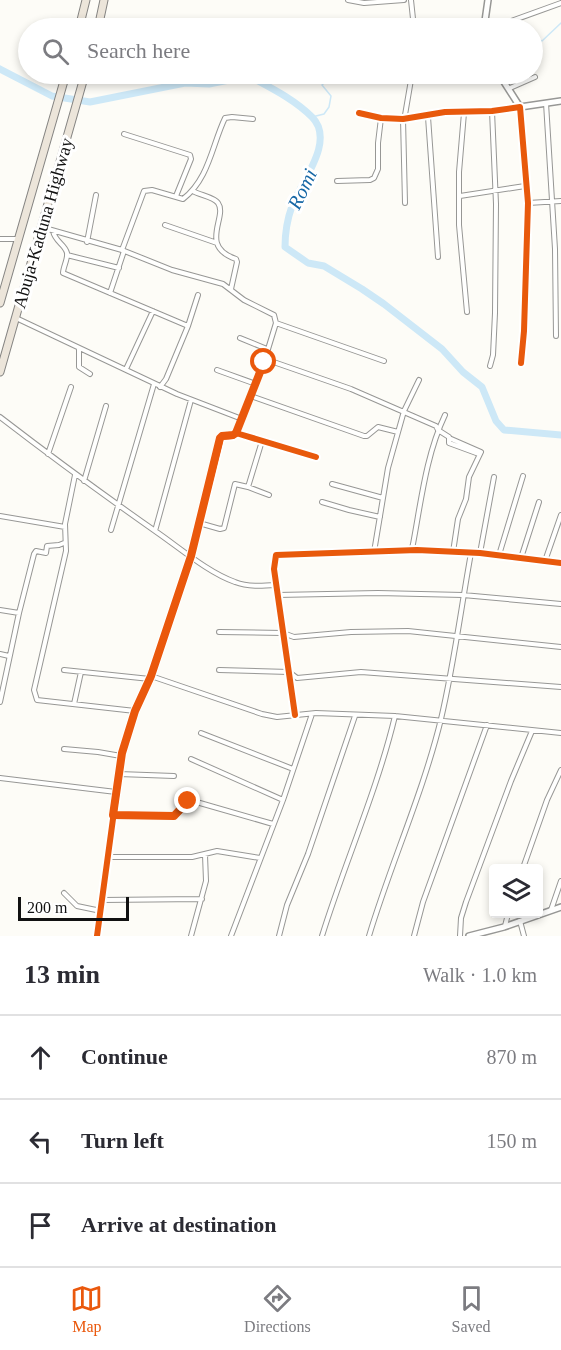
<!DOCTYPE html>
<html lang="en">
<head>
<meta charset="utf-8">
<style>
  body { margin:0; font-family:Georgia,serif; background:#f7f7f7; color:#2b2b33 }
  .controls { position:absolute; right:18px; bottom:18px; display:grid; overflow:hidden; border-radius:6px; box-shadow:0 3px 9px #0003 }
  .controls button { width:54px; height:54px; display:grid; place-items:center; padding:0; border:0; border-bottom:2px solid #e1e1e2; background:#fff; color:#2b2b33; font:30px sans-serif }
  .scale { position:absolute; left:18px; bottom:15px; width:111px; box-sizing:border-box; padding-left:6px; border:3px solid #111; border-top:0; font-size:16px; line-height:21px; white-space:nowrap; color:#111; -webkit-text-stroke:4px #fff; paint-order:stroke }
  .stop { position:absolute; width:18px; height:18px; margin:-14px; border:4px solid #ea580c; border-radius:50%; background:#fff }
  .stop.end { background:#ea580c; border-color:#fff; box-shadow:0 2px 6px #0008 }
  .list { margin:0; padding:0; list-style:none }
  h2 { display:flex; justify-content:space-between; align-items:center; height:78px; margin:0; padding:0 24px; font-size:26px }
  h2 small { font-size:20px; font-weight:400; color:#7c7c81 }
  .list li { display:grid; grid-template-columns:39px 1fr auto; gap:18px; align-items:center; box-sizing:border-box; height:84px; padding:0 24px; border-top:2px solid #e1e1e2 }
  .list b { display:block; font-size:22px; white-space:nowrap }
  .list em { font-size:20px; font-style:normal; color:#7c7c81 }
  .icon { flex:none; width:33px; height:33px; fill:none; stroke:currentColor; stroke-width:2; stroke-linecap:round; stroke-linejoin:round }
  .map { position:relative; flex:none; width:561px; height:936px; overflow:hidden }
  .search { position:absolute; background:#fff; box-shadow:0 3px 9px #0003; left:18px; right:18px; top:18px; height:66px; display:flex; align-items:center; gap:15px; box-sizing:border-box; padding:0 21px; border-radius:33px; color:#7c7c81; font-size:22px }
  .sheet { height:330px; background:#fff }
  nav { display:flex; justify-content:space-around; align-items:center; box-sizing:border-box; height:84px; border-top:2px solid #e1e1e2; background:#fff; font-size:16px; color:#7c7c81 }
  nav a { display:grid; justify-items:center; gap:3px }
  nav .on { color:#ea580c }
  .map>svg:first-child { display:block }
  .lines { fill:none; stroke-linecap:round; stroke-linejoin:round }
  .stream { stroke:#cde8f7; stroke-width:1.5 }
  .river { stroke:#cde8f7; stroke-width:7 }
  .minor-casing { stroke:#979795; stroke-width:6 }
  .tertiary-casing { stroke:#979795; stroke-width:8 }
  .trunk-casing { stroke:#858482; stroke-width:9 }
  .minor { stroke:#fffffe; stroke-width:4 }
  .tertiary { stroke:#fffffe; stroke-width:5 }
  .trunk { stroke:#ece5da; stroke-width:7 }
  .cycleway-casing { stroke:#fff; stroke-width:10 }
  .cycleway { stroke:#e8590c; stroke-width:6 }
  .route { stroke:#ea580c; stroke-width:8 }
  .labels { text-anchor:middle; stroke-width:6; stroke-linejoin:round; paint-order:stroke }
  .street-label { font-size:18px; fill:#111; stroke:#fff }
  .water-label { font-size:20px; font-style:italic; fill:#1768a6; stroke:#fff }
</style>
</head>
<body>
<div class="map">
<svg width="561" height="936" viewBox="0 0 561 936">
  <rect width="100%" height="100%" fill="#fdfcf7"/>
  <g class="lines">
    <path class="stream" d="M532 37 542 41 561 23
      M367 74 376 80 402 74
      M312 117 324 114 329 107 331 96 322 85 333 74"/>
    <path class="river" d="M0 69 52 96 90 102 185 83 209 84 249 76C271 88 294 99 312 117 336 141 301 182 292 206 287 220 285 232 285 247L308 263 324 266 362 289 384 304 442 349 463 372 482 387 496 421 504 430 561 435"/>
    <defs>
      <path id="minor" d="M348 0 364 3 404 0
        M411 0 414 28
        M485 28 503 24 561 3
        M510 88 535 77
        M546 103 555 249 556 336
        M359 113 381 118 403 119 445 112 492 111 520 107 528 203 524 331 521 363
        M464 113 459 172V225L467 312
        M408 117 405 115 412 74
        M428 117 438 257
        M403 119 405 203
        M124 134 190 155 191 159 176 196
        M337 181 370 180 374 178 378 169V143L381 118
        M193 191C199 195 214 197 218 203 228 217 198 246 236 259L237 262 231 289
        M460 196 525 186
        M528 203 561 201
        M165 225 217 243
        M41 227 122 250 172 270 223 284 244 300 274 315 276 323 265 359 236 433
        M53 231C55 242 65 244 67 253 68 259 63 267 63 273L188 326 166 379 160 387
        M0 239H17
        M87 242 96 195
        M122 250 144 191 152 190 183 199C209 179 212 145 225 118L232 117 253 119
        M67 255 119 268
        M110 293 124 251
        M16 318 177 394 242 419
        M276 323 384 361
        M188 326 198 295
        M240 338 267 349
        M79 348V367L90 374
        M265 359 351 389 436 426 438 430 449 437V443L479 454
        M490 366 493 355 495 313 496 204 492 111
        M126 369 153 311
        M217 370 256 384
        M251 396 364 436H367L378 427 398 432
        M0 417C52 457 105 496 158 533 181 549 209 573 235 582 248 587 262 586 276 585
        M449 438 481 452 469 477 466 499 458 519 453 552
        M48 454 71 387
        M75 475 65 524 66 551 34 690 37 700 135 711
        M84 481 106 406
        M332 484 383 498
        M248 487 262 441
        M322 502 349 510 380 517
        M0 516 65 527
        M199 523 220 529 224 528 235 484 248 487 269 495
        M111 530 154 384
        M155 531 191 400
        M416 550 412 548 413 544C421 502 426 455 445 415
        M374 552 388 468 404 411 419 380
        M480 553 494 477
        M499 555 523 476
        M521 558 539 502
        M545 561 561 515
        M277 595 378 593 463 595 561 604
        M0 610 19 613
        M219 632 283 633 294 637 351 632 408 631 561 647
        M0 654 9 656
        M64 670 150 679
        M219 670 289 672 297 678 361 672 561 687
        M151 676 262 714 277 717 316 713 395 716 561 733
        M0 702 19 613 34 554 36 551 46 553 47 546 59 545 64 543
        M74 704 81 672
        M295 715 274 569 276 555 417 550 480 553 561 563
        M201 733 293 769
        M64 749 98 752 121 756
        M191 759 283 800
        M119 774 174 776
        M0 778 116 792
        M113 815 174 816 179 812 184 803 193 801 273 824
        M108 857H192L217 851 260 858
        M523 868 547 800 561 770
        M64 893 77 906 101 911
        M102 900 202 899
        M551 910 561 881
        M520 921 524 936
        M505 926 508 914
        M97 936 122 753 135 711 151 676 191 556 221 437 233 436 236 433 316 457
        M191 936 206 881 205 855
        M231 936 283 800 312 714
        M279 936 287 905 308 854 355 716
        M322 936C345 862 377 791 395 716
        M369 936C391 863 423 793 441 719 454 664 461 608 471 553
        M414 936 423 902 487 725
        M460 936 461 918 466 902 511 781 532 731"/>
      <path id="tertiary" d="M484 28 488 0
        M499 74 520 107 561 101
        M469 936 504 927 561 907"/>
      <path id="trunk" d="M79 28 86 0
        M98 28 104 0
        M0 303 66 74
        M0 372 85 74"/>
    </defs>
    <use href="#minor" class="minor-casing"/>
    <use href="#tertiary" class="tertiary-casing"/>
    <use href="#trunk" class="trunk-casing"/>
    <use href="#minor" class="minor"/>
    <use href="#tertiary" class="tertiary"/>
    <use href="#trunk" class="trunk"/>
    <defs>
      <path id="cycleway" d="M359 113 381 118 403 119 445 112 492 111 520 107 528 203 524 331 521 363
        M295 715 274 569 276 555 417 550 480 553 561 563
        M97 936 122 753 135 711 151 676 191 556 221 437 233 436 236 433 316 457"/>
    </defs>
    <use href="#cycleway" class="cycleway-casing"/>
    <use href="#cycleway" class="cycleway"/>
  </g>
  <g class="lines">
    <path class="route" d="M188 801 174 816 113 815 122 753 135 711 151 676 191 556 220 438 222 436 233 435 236 433 264 362"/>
  </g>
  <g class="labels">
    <g class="street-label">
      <text transform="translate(43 223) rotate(-74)" y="6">Abuja-Kaduna Highway</text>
    </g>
    <g class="water-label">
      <text transform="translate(302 189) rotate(-64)" y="7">Romi</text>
    </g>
  </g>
</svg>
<div class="controls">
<button><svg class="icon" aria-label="layers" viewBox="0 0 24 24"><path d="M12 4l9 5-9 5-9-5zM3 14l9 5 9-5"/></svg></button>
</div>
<div class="scale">200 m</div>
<div class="stop" style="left:264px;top:362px"></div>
<div class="stop end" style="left:188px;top:801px"></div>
<div class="search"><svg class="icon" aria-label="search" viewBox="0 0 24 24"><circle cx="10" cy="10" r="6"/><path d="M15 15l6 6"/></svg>Search here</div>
</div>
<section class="sheet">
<h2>13 min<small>Walk · 1.0 km</small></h2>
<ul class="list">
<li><svg class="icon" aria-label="ahead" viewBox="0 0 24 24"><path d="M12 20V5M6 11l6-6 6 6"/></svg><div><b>Continue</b></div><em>870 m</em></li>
<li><svg class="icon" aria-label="left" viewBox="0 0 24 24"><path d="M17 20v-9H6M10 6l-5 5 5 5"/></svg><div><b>Turn left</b></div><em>150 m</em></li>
<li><svg class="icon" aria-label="arrive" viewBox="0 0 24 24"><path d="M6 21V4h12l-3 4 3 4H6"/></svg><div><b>Arrive at destination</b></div></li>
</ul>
</section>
<nav>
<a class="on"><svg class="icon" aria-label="map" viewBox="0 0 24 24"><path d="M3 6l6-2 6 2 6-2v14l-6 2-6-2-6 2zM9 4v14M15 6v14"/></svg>Map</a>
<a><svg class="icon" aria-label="directions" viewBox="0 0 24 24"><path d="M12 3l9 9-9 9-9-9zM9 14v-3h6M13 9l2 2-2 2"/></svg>Directions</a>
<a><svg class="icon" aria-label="saved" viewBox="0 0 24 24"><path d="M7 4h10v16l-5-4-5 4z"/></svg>Saved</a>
</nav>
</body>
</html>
